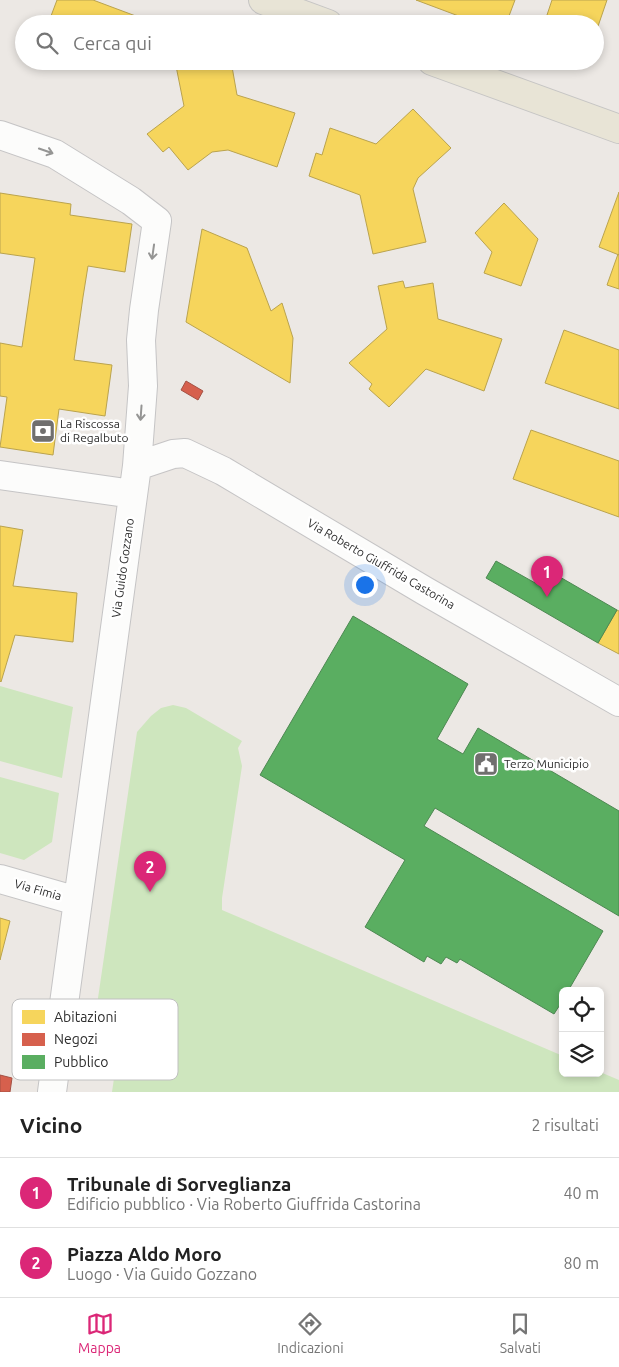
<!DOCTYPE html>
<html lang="it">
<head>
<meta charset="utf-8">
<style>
  body { margin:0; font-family:Ubuntu,sans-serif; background:#f2f2f2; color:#222 }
  .controls { position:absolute; right:15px; bottom:15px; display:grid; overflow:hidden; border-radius:8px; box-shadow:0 2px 8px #0003 }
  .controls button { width:45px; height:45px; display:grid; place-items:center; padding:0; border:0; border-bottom:1px solid #e0e0e0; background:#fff; color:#222; font:25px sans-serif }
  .you { position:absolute; left:364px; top:584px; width:18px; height:18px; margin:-12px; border:4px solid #fff; border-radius:50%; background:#1a73e8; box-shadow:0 0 0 8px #1a73e833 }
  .badge { display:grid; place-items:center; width:32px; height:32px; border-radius:50%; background:#db2777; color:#fff; font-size:16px; font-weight:700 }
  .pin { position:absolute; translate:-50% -41px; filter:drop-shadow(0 1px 2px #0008) }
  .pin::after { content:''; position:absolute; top:26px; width:18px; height:15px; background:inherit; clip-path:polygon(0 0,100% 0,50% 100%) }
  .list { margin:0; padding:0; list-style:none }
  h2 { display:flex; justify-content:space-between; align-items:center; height:65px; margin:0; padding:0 20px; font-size:21px }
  h2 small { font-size:16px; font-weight:400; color:#767676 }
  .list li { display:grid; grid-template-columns:32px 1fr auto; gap:15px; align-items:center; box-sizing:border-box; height:70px; padding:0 20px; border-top:1px solid #e0e0e0 }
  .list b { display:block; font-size:19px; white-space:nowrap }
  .list p { margin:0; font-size:16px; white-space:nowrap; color:#767676 }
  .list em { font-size:16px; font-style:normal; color:#767676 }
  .icon { flex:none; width:28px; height:28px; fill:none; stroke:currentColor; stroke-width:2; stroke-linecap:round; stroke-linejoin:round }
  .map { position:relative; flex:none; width:619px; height:1092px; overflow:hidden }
  .search { position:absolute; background:#fff; box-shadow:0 2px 8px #0003; left:15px; right:15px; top:15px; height:55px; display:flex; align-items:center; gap:12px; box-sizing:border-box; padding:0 18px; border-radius:28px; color:#767676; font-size:19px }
  .sheet { height:205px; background:#fff }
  nav { display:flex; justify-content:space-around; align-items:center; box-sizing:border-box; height:70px; border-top:1px solid #e0e0e0; background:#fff; font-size:14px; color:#767676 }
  nav a { display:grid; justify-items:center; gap:2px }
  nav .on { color:#db2777 }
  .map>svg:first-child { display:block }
  .green { fill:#cee6be }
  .homes { fill:#f6d55c; stroke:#baa34e }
  .shops { fill:#d6604d; stroke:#a45144 }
  .public { fill:#5aae61; stroke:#4d8852 }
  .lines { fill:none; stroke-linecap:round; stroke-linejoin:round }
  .minor-casing { stroke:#c5c4c5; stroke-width:30 }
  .major-casing { stroke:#c6c5c4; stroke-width:30 }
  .minor { stroke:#fcfcfb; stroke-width:28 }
  .major { stroke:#e8e4d6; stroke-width:28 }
  .oneway { stroke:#959594 }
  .labels { text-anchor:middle; stroke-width:5; stroke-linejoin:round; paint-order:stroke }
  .poi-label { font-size:12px; fill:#2e2e2e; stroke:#fff; text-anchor:start }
  .street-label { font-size:12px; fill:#2e2e2e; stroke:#fff }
  .key { fill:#fff; stroke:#c0c0c0; stroke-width:1 }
  .key-label { font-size:14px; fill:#2e2e2e }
</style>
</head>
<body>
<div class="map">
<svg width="619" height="1092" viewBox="0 0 619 1092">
  <rect width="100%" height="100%" fill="#ece8e4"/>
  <path class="green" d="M0 686 73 707 62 778 0 761Z
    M173 705 186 708 242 741 238 748 242 766 222 898V910L563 1056V1073H600V1072L619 1080V1092H112L119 1044 92 1039 137 732 151 716 161 708Z
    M0 777 59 793 52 842 24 860 0 853Z"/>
  <path class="homes" d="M57 0H93L141 18 138 24H48Z
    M416 0H515L506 24H480Z
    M552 0H607L595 35V24H544Z
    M175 61H231L237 95 295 113 277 167 228 150 212 152 188 170 169 147 163 152 147 134 184 106Z
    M413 109 451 148 418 178 413 189 426 242 373 254 360 195 309 176 316 153 322 155 330 128 376 144Z
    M619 192V255L599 247Z
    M0 193 71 204 70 215 132 224 125 272 88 266 83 297 74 360 112 365 105 416 59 409 53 455 0 447 7 397 0 396V343L22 347 35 258 0 253Z
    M504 203 538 239 521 286 484 273 492 252 475 233Z
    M202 229 247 248 271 311 282 303 293 338 290 383 186 322Z
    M618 254 619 255V289L607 285Z
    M403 281 405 288 433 283 438 319 502 339 484 391 426 369 389 407 369 389 372 384 349 363 387 329 378 286Z
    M564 330 619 350V409L545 383Z
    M531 430 619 461V517L513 479Z
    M0 526 23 530 13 586 77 593 73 642 15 635 1 682 0 681Z
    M617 610 619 611V654L598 643Z
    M0 918 10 921 0 960Z"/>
  <path class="shops" d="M186 381 203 391 198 400 181 390Z
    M0 1075 12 1078 10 1092H0Z"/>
  <path class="public" d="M496 561 537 584 546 569 617 610 598 643 486 578Z
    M353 616 468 684 437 739 463 754 478 728 619 811V916L435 808 424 826 603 931 568 991H563V1000L554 1014 460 959 457 963 446 957 441 964 427 956 424 962 365 927 405 860 260 775Z"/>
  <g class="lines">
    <defs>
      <path id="minor" d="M0 135 55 154 131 201 157 221 144 310 141 340 143 386 137 466 52 1092
        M137 466 173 454 185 453 223 471 425 591 619 702
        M0 475 133 494
        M0 879 77 901"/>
      <path id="major" d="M263 0 328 24
        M432 61 619 129"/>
    </defs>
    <use href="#minor" class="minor-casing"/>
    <use href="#major" class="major-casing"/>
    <use href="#minor" class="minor"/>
    <use href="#major" class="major"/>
  </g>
  <defs><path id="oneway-shaft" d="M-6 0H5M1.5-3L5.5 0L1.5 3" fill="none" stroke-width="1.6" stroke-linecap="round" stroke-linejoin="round" transform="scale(1.25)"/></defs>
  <g class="oneway">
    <use href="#oneway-shaft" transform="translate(46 151) rotate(19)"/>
    <use href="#oneway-shaft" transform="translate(153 252) rotate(98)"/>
    <use href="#oneway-shaft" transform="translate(141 413) rotate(94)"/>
  </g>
  <defs>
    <symbol id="bank-square" viewBox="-11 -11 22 22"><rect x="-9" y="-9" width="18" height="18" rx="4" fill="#706f6e" stroke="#fff"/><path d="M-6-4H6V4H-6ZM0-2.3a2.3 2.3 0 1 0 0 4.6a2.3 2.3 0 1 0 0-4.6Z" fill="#fff"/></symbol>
    <symbol id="civic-square" viewBox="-11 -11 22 22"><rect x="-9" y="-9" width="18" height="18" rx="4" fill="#706f6e" stroke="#fff"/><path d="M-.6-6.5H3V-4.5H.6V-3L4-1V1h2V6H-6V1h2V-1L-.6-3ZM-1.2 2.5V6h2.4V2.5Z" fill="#fff"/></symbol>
  </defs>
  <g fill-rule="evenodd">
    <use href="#bank-square" x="29" y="417" width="28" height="28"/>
    <use href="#civic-square" x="472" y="750" width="28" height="28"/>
  </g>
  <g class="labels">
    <g class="poi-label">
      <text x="60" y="428">La Riscossa<tspan x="60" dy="14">di Regalbuto</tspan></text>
      <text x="504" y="768">Terzo Municipio</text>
    </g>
    <g class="street-label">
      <text transform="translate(381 564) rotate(30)" y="4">Via Roberto Giuffrida Castorina</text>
      <text transform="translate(123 568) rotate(-82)" y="4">Via Guido Gozzano</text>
      <text transform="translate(38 890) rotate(16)" y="4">Via Fimia</text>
    </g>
  </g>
  <rect x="12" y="999" width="166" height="81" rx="8" class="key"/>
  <rect x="22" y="1010" width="23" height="14" fill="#f6d55c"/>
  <rect x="22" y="1033" width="23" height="13" fill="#d6604d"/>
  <rect x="22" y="1055" width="23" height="14" fill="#5aae61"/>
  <g class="key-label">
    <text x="54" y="1022">Abitazioni</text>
    <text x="54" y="1044">Negozi</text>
    <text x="54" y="1067">Pubblico</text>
  </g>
</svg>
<div class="controls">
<button><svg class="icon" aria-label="locate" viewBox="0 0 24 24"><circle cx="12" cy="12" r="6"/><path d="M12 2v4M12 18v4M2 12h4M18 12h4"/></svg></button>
<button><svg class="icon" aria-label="layers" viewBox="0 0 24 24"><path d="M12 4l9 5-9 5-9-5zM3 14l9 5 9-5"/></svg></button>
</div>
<div class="you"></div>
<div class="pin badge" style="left:547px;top:597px">1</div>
<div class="pin badge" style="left:150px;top:892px">2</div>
<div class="search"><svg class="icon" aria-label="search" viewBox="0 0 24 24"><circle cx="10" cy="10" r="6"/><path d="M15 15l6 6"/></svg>Cerca qui</div>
</div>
<section class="sheet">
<h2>Vicino<small>2 risultati</small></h2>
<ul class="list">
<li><span class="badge">1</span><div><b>Tribunale di Sorveglianza</b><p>Edificio pubblico · Via Roberto Giuffrida Castorina</p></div><em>40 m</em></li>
<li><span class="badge">2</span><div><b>Piazza Aldo Moro</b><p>Luogo · Via Guido Gozzano</p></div><em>80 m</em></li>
</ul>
</section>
<nav>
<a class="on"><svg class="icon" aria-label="map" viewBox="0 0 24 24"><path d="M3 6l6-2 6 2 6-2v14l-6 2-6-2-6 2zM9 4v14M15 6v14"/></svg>Mappa</a>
<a><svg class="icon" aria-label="directions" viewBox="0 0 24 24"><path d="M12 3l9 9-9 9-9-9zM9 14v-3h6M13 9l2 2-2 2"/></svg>Indicazioni</a>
<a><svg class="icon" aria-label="saved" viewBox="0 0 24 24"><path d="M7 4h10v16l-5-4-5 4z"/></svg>Salvati</a>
</nav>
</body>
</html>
